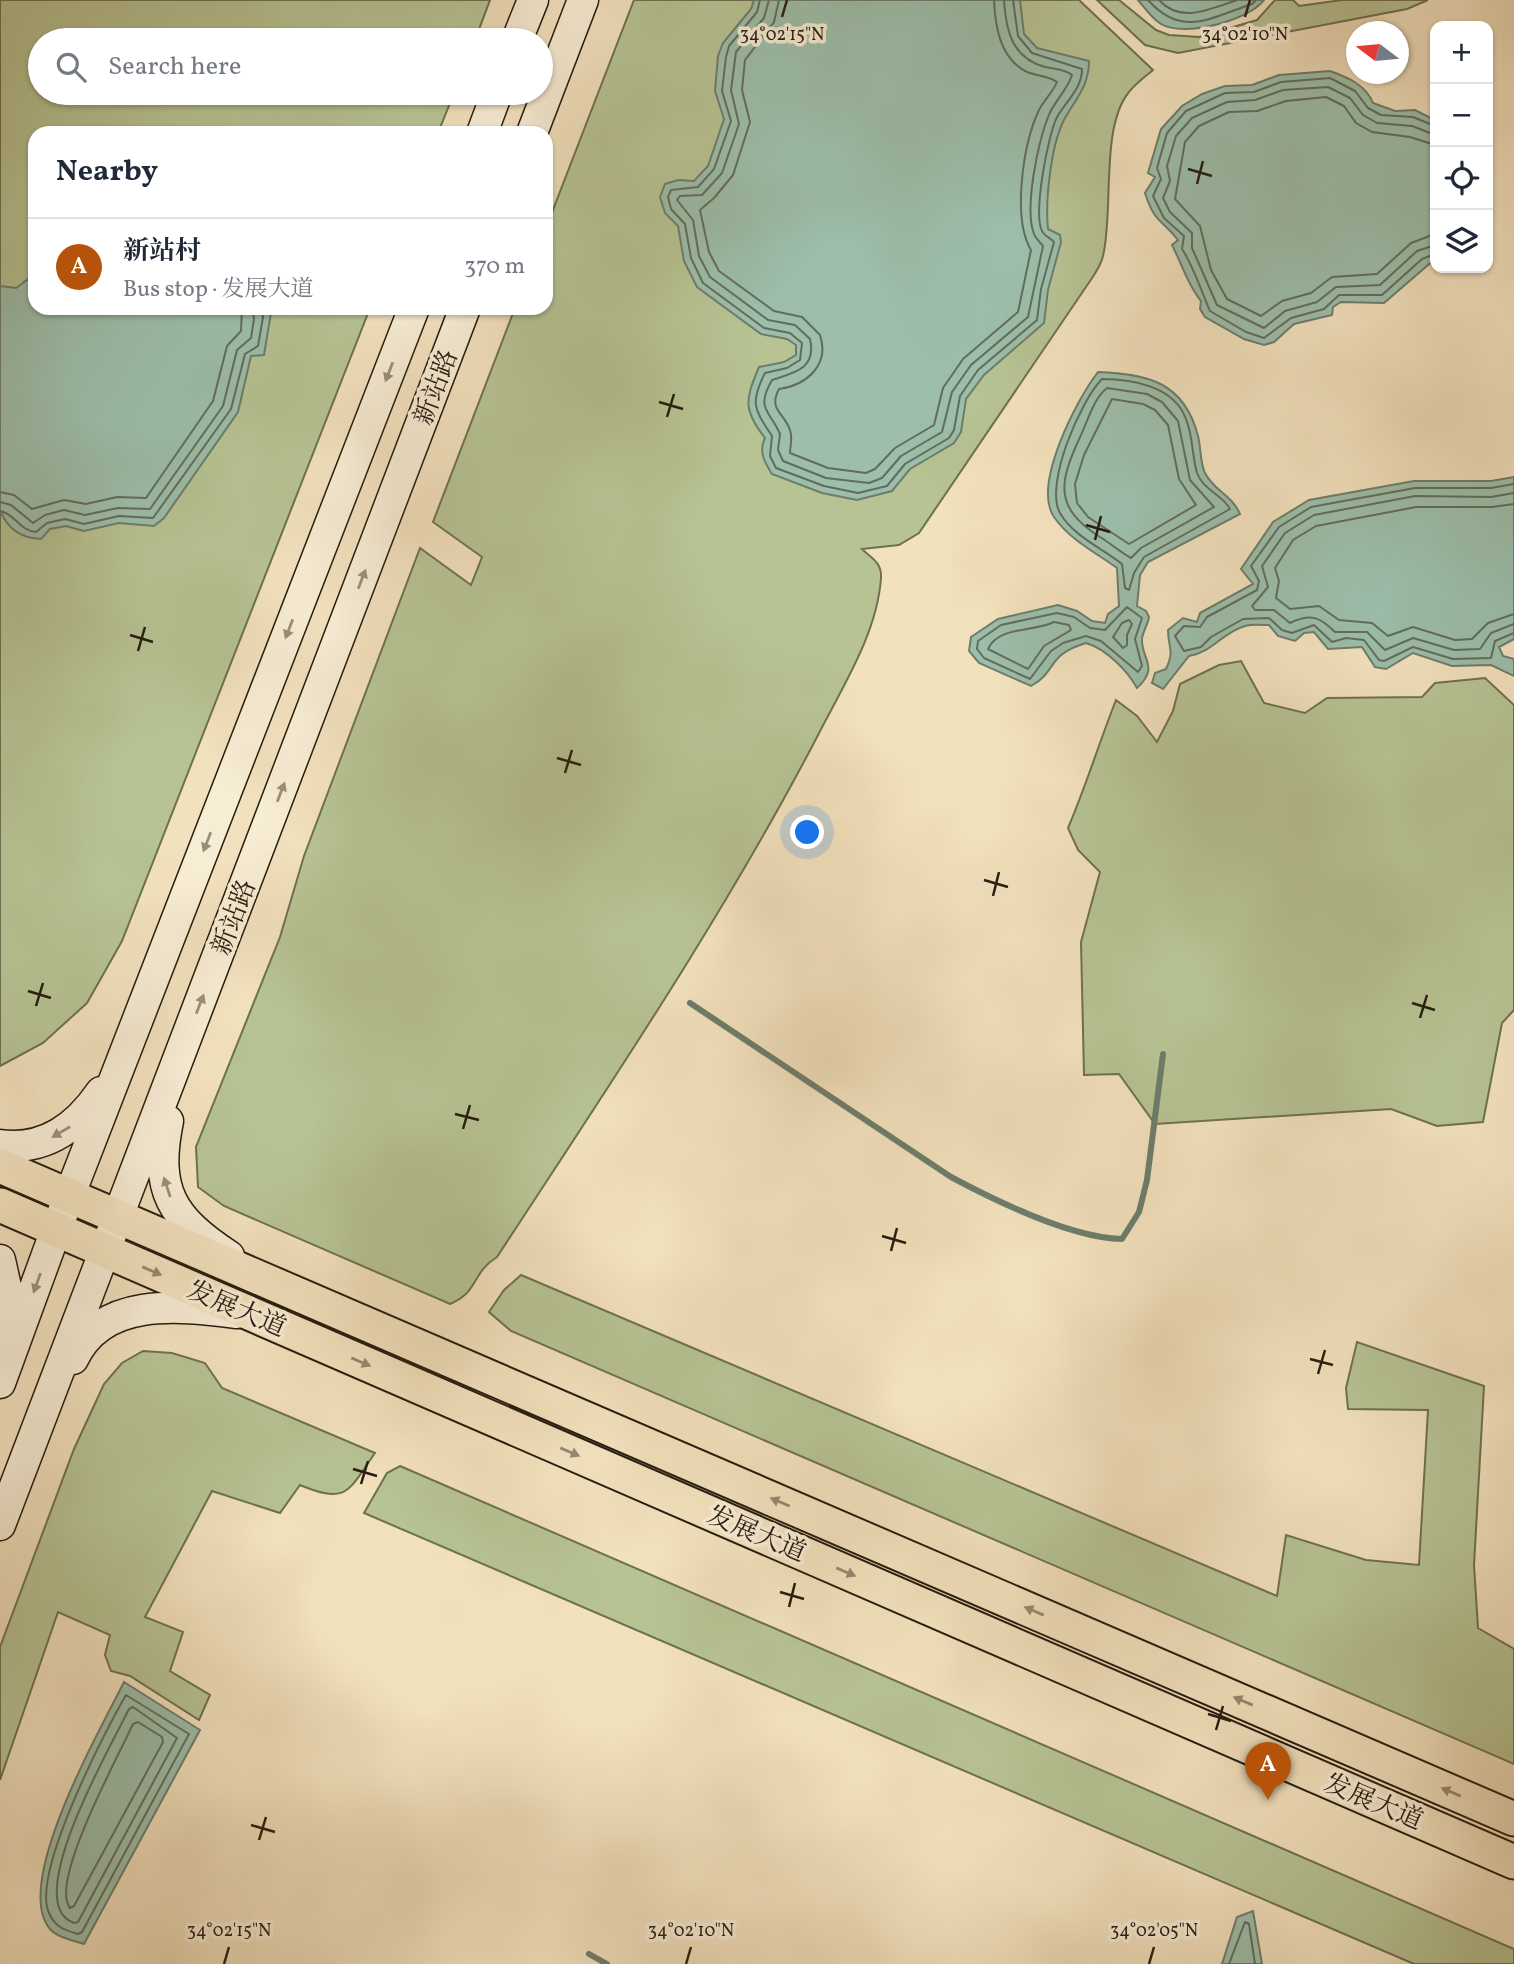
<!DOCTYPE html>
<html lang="en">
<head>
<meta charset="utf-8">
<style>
  body { margin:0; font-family:Vollkorn,"Noto Serif SC",serif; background:#f2f2f3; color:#1f2937 }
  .controls { position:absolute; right:21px; top:21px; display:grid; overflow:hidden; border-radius:14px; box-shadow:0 2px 5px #0004 }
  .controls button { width:63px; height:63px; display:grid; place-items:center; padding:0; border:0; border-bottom:2px solid #e0e1e3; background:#fff; color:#1f2937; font:35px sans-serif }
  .compass { position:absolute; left:1346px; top:21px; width:63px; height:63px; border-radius:50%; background:#fff; box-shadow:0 2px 5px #0004; rotate:286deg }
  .you { position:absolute; left:808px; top:833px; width:24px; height:24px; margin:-18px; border:5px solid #fff; border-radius:50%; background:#1a73e8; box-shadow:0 0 0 10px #1a73e833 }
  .badge { display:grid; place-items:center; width:46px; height:46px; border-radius:50%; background:#b45309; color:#fff; font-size:23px; font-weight:700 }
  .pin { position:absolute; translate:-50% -58px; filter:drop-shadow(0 2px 4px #0008) }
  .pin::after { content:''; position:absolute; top:37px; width:24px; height:21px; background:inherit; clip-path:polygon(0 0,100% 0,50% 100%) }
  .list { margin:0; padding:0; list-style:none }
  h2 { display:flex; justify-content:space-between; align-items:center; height:91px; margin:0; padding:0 28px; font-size:30px }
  h2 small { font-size:23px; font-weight:400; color:#747a83 }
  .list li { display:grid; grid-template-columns:46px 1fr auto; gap:21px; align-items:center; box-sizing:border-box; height:98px; padding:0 28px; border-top:2px solid #e0e1e3 }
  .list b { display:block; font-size:26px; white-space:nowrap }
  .list p { margin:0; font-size:23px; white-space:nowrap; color:#747a83 }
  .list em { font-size:23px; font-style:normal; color:#747a83 }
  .icon { flex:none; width:38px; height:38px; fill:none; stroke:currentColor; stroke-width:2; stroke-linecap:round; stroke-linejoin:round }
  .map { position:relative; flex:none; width:1514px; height:1964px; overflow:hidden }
  .search { position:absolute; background:#fff; box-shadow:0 2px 5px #0004; left:28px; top:28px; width:525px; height:77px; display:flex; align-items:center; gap:18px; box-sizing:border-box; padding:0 24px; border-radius:38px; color:#747a83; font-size:26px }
  .panel { position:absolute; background:#fff; box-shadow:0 2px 5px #0004; left:28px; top:126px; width:525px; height:189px; border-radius:21px }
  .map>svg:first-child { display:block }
  .green { fill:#b7c393; stroke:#6e7051; stroke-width:2 }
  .water { fill:#9cbeaa; stroke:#6d7d6c; stroke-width:2 }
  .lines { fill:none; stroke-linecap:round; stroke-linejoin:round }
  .shore { stroke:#616d5c; stroke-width:2 }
  .stream { stroke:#6d7d6c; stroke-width:6 }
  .secondary-casing { stroke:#261c0f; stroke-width:33 }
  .primary-casing { stroke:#261c0f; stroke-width:37 }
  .secondary { stroke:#f7ecd4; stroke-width:30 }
  .primary { stroke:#f2e1bd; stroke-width:33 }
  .oneway { fill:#998e7b }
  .oneway2 { fill:#96886f }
  .ticks { fill:none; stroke:#261c0f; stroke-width:2.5 }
  .labels { text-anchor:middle; stroke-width:7; stroke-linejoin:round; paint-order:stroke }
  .street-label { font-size:26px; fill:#261c0f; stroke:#f7ecd4 }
  .ticks-label { font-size:18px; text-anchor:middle; fill:#261c0f; stroke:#f7ecd4; stroke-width:7; stroke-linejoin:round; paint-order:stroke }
</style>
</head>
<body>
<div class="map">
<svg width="1514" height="1964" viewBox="0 0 1514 1964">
  <rect width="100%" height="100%" fill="#f2e1bd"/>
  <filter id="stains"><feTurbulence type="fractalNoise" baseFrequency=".00286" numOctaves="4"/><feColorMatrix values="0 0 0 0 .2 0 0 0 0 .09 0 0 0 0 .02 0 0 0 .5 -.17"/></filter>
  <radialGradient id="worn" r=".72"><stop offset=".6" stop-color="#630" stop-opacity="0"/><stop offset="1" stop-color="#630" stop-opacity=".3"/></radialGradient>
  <path class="green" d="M0 0H490L475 40H40V93H454L438 133H35V308H370L122 941 87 1003 43 1043 0 1066Z
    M634 0H1079L1153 70C1145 77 1135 84 1129 92 1100 127 1114 211 1103 256 1101 266 1094 275 1088 284L919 533 899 545 862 549C871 558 882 562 881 578 877 635 841 689 816 739 722 919 608 1087 497 1257 471 1273 480 1291 450 1304L224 1206 198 1187 196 1147 280 937 304 856 420 548 471 585 482 557 433 522 515 308H546V228Z
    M1097 0H1119L1156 30 1169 35 1199 37 1257 20 1275 0H1293L1299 6 1342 0H1428L1407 9 1178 53 1145 45Z
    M1241 661 1264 703 1305 713 1327 698 1422 697 1435 683 1485 678 1514 705V1010L1502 1023 1483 1122 1437 1126 1391 1109 1155 1124 1119 1074 1084 1075 1081 942 1100 872 1078 850 1068 828C1086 786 1099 743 1116 700L1137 716 1157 742 1173 711 1180 684 1219 665Z
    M521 1275 1277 1596 1286 1535 1366 1560 1419 1565 1428 1410 1348 1409 1346 1388 1357 1342 1484 1386 1474 1565 1478 1628 1514 1649V1764L511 1331 489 1312 504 1290Z
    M143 1351 172 1353 205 1363 222 1388 375 1453C348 1491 348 1505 300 1485L280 1513 212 1491 145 1617 183 1632 170 1671 210 1695 199 1720 130 1676 111 1671 105 1655 110 1635 58 1612 0 1780V1647L74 1449 104 1384 122 1363Z
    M400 1466 1514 1949V1964H1414L364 1513 387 1473Z"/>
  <path class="water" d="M754 0H1020L1024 34 1037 48 1089 61C1089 87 1075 99 1064 120 1051 145 1045 201 1048 229L1060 235 1061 242 1048 290 1044 323 984 375 966 399 961 432 954 443 910 469 892 491 857 500 822 493 772 474C765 463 758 451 765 438 743 410 745 400 759 367L784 362 796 355V345L787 339 761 334 697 287 684 261 678 226 665 213 660 197 665 184 678 180 694 181 708 166 724 119 715 91 718 56 723 43 751 9Z
    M1138 0H1264C1250 20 1184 38 1161 24 1152 19 1145 8 1138 0Z
    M1330 71C1347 77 1366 85 1373 103L1395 111 1415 110 1435 120V259L1384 303 1341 302 1333 307 1332 315 1294 324 1274 342 1264 345 1244 339 1205 317 1200 309 1201 301C1187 284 1182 264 1172 245L1178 240C1161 218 1155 224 1145 193L1155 177 1148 173 1161 129 1182 106 1202 94 1225 86 1252 85 1279 75Z
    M35 274V308H265L271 313 264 355 251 356 238 412 164 518 154 526 119 523 84 531 66 526 50 529 41 539C21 538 7 528 0 510V286L16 288Z
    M1098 372C1148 374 1184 382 1198 436 1201 447 1200 463 1205 473 1214 491 1231 494 1240 514L1148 562 1140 575 1137 606 1146 611 1149 617C1148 624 1142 634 1142 639 1141 659 1160 667 1137 688 1127 670 1106 649 1086 643 1046 655 1058 671 1031 686L979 663 969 651 971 637 998 619 1058 605 1077 611 1092 621 1105 623 1108 614 1119 606 1117 568C1095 552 1070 540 1054 517 1032 485 1077 399 1098 372Z
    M1514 477V639L1499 647 1503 656 1514 659V676L1491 665 1452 666 1413 653 1386 669 1375 667 1362 647 1328 649 1314 632 1304 633 1295 641 1278 636 1269 625C1262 625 1252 624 1245 626 1223 632 1211 653 1189 656L1163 689 1152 683 1155 673 1166 669C1175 650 1168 648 1168 630L1183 618 1197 622 1200 613 1253 584 1241 569 1273 522 1309 500 1414 481H1491Z
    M124 1682 200 1730 84 1944C75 1941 60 1938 53 1932 7 1891 101 1729 124 1682Z
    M1253 1911 1262 1964H1222L1237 1917Z"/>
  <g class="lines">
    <path class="shore" d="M760 0 757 12 729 46 726 57 722 91 731 121 714 169 698 187 671 190 668 197 671 209 685 224 691 258 703 283 764 328 790 333 802 343 800 360 787 368 765 373C749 404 755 410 772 436L770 456 776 468 824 486 858 493 887 486 905 464 949 438 954 430 960 396 978 370 1037 320 1041 289 1054 242C1051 238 1044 236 1042 231 1033 213 1048 135 1057 117 1066 101 1082 89 1082 69L1032 53 1018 36 1013 0
      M769 0 764 18 736 52 731 90 739 124 722 173 702 195 680 196 677 200 693 220 699 256 710 277 768 320 795 325 810 339C817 369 794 373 772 380 755 410 770 410 780 434L778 450 783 461 826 478 869 483 882 478 901 456 942 432 952 392 971 365 1028 317 1043 246C1040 242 1036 239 1034 234 1024 208 1038 143 1048 117 1054 101 1067 91 1072 75 1065 69 1054 69 1045 67 1012 58 1006 31 1004 0
      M779 0 774 22 745 60 742 90 750 122 733 175 714 198 700 210 709 252 719 271 774 311 802 317 820 335C830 365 807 385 779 389 768 410 784 412 790 430 793 438 790 446 790 453L828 468 866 473 875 469 895 448 934 425 943 388 963 359 1018 312 1031 250C1012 218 1023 144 1039 110 1044 100 1053 92 1057 82 1050 76 1037 76 1027 72 1000 59 995 26 994 0
      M1148 0C1182 38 1210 18 1252 4L1256 0
      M1159 0C1181 24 1210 9 1237 0
      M1435 126 1413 117 1381 115 1368 108 1355 91 1330 78 1281 82 1254 92 1225 93 1186 111 1167 133 1157 168 1161 179 1153 196 1164 218 1184 236 1182 249C1193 265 1202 293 1210 311L1246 332 1264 338 1291 318 1324 309 1339 295H1382L1422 259 1435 254
      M1435 135 1412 126 1377 123 1363 115 1350 98 1328 87 1283 90 1255 100 1227 102 1192 118 1176 136 1167 166 1170 181 1163 198 1170 212 1192 233V248L1217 305 1264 328 1285 311 1317 302 1336 287 1380 285 1417 251 1435 245
      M1435 145 1410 137 1372 132 1356 123 1344 106 1326 97 1286 101 1257 111 1229 112 1199 126 1185 142 1175 199 1200 226 1211 270 1227 299 1261 316 1282 301 1311 293 1332 277 1377 274 1411 243 1435 234
      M1102 379C1132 379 1174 386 1186 419 1193 436 1192 456 1197 473 1203 490 1223 495 1230 509L1144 557 1134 573 1129 590 1125 588 1122 564C1102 548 1073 536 1060 513 1044 484 1081 400 1102 379Z
      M1107 388 1147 394 1162 402 1178 421 1190 480 1214 507 1141 548 1131 558C1120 552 1110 543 1100 537 1053 507 1059 482 1081 435 1088 420 1094 398 1107 388Z
      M1112 399 1143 404 1155 410 1168 425 1179 479 1196 505 1129 544 1088 517 1077 503 1075 484 1084 455Z
      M1514 484 1491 488H1415L1311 507 1279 527 1251 566 1259 581 1257 590 1207 617 1200 627 1184 626 1175 636 1184 651 1201 647 1211 637 1243 619 1269 618 1282 630 1292 633 1314 625 1332 642 1346 638 1364 640 1379 660 1384 661 1413 647 1453 659 1491 658 1495 641 1514 633
      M0 492 14 495 32 509 64 500 86 504 117 497 146 498 213 401 227 346 241 331 242 308
      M1514 493 1491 497 1415 496 1314 515 1285 533 1262 566 1268 587 1252 606 1255 610H1274L1290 623C1311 613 1320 617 1335 632H1367L1385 650 1413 638 1454 650 1480 649 1491 633 1514 624
      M0 502 11 505 33 523 45 515 64 510 85 515 118 508 150 509 223 406 237 350 251 338 254 319 252 308
      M1514 504 1492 507H1416L1316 526 1293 540 1275 568 1279 581 1276 598 1290 609 1319 606 1339 620 1372 623 1388 636 1413 627 1455 640 1472 639 1488 623 1514 614
      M0 511C14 513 20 531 36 532L47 523 65 519 84 524 119 516 153 518 231 409 245 354 258 346 263 317 261 308
      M1127 607 1142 618 1135 639 1142 666 1138 672 1101 641 1086 636 1063 643 1051 651 1030 679 984 658 977 649 978 641 1001 625 1057 613 1074 617 1090 628 1105 630Z
      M1129 620 1132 624 1127 635V645L1123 648 1113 637 1122 623Z
      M1054 622 1069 625 1071 630 1044 646 1028 669 988 649C998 626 1034 632 1054 622Z
      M126 1695 189 1734 82 1932 78 1934C64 1930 55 1927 49 1913 31 1874 104 1733 126 1695Z
      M133 1707 177 1738 78 1922 74 1923C19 1904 112 1744 129 1709Z
      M138 1722 162 1737 163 1742 74 1906 70 1908C49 1882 119 1755 133 1724Z
      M1229 1964 1245 1922 1249 1924 1255 1964"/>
    <path class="stream" d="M690 1003 951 1177C996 1201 1072 1238 1122 1239L1139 1212 1147 1180 1163 1054
      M589 1954 607 1964"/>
    <defs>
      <path id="secondary" d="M517 40 533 0
        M482 133 497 93
        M532 133 583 0
        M168 1121C154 1190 171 1218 229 1256
        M0 1145C45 1151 77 1127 101 1092
        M0 1260 10 1305 5 1338
        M73 1359C102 1296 179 1306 237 1313
        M0 1383 56 1230 414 308
        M0 1525 465 308"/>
      <path id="primary" d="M0 1166 1514 1819
        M0 1205 1514 1862"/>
    </defs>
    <use href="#secondary" class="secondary-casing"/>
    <use href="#primary" class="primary-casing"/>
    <use href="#secondary" class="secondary"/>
    <use href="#primary" class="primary"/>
  </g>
  <defs><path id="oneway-solid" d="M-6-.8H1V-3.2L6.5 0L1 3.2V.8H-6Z" transform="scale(1.75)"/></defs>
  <g class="oneway">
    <use href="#oneway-solid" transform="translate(389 372) rotate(111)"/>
    <use href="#oneway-solid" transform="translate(362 579) rotate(-69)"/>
    <use href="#oneway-solid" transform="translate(289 629) rotate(111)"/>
    <use href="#oneway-solid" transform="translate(281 792) rotate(-69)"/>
    <use href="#oneway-solid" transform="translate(207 842) rotate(111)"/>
    <use href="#oneway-solid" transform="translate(200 1004) rotate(-69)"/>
    <use href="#oneway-solid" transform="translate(61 1132) rotate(150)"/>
    <use href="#oneway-solid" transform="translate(167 1187) rotate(-108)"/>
    <use href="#oneway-solid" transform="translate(37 1283) rotate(110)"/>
  </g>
  <g class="oneway2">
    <use href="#oneway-solid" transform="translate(152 1271) rotate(23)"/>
    <use href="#oneway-solid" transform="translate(361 1362) rotate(23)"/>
    <use href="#oneway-solid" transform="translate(570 1452) rotate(23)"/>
    <use href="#oneway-solid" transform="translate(780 1502) rotate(-157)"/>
    <use href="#oneway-solid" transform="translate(846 1572) rotate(23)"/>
    <use href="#oneway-solid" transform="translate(1034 1611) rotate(-157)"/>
    <use href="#oneway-solid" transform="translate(1243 1701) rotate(-157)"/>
    <use href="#oneway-solid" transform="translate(1451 1792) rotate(-157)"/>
  </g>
  <path class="ticks" d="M782 17 787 0M1245 17 1250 0M1188 169 1212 176M1197 184 1203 161M659 402 683 409M667 417 674 394M1086 525 1110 532M1095 540 1101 516M130 635 153 642M138 651 145 627M557 758 581 765M565 773 572 750M984 880 1008 887M993 896 999 872M28 991 51 998M1412 1003 1435 1010M36 1006 43 983M1420 1018 1427 995M455 1114 479 1120M463 1129 470 1105M882 1236 906 1243M891 1251 897 1228M1310 1359 1333 1365M1318 1374 1325 1350M353 1469 377 1476M361 1484 368 1461M780 1592 804 1599M789 1607 795 1583M1208 1714 1231 1721M1216 1730 1223 1706M251 1825 275 1832M259 1840 266 1817M224 1964 229 1947M686 1964 691 1947M1149 1964 1154 1947"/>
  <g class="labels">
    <g class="street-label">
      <text transform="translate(435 387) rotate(-69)" y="9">新站路</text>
      <text transform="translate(233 917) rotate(-69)" y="9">新站路</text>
      <text transform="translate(237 1308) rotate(23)" y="9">发展大道</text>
      <text transform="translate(757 1533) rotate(23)" y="9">发展大道</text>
      <text transform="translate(1374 1801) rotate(23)" y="9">发展大道</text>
    </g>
  </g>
  <g class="ticks-label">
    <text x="782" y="40">34°02'15"N</text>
    <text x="1245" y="40">34°02'10"N</text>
    <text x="229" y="1936">34°02'15"N</text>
    <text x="691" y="1936">34°02'10"N</text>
    <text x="1154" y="1936">34°02'05"N</text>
  </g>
  <rect width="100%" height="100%" filter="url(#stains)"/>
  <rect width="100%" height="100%" fill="url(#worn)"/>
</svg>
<div class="controls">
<button>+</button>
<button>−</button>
<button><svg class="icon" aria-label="locate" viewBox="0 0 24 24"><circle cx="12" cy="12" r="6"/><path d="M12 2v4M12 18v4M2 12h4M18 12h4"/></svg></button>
<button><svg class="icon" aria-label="layers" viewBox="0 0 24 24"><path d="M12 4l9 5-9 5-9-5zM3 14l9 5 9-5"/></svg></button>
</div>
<svg class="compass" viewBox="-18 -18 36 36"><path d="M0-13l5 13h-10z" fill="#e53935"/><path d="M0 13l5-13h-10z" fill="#747a83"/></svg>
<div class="you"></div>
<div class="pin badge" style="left:1268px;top:1800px">A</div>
<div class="search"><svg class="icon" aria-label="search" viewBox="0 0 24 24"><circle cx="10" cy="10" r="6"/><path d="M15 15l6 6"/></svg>Search here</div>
<section class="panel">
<h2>Nearby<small></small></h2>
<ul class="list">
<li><span class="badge">A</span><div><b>新站村</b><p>Bus stop · 发展大道</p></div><em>370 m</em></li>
</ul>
</section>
</div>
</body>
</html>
